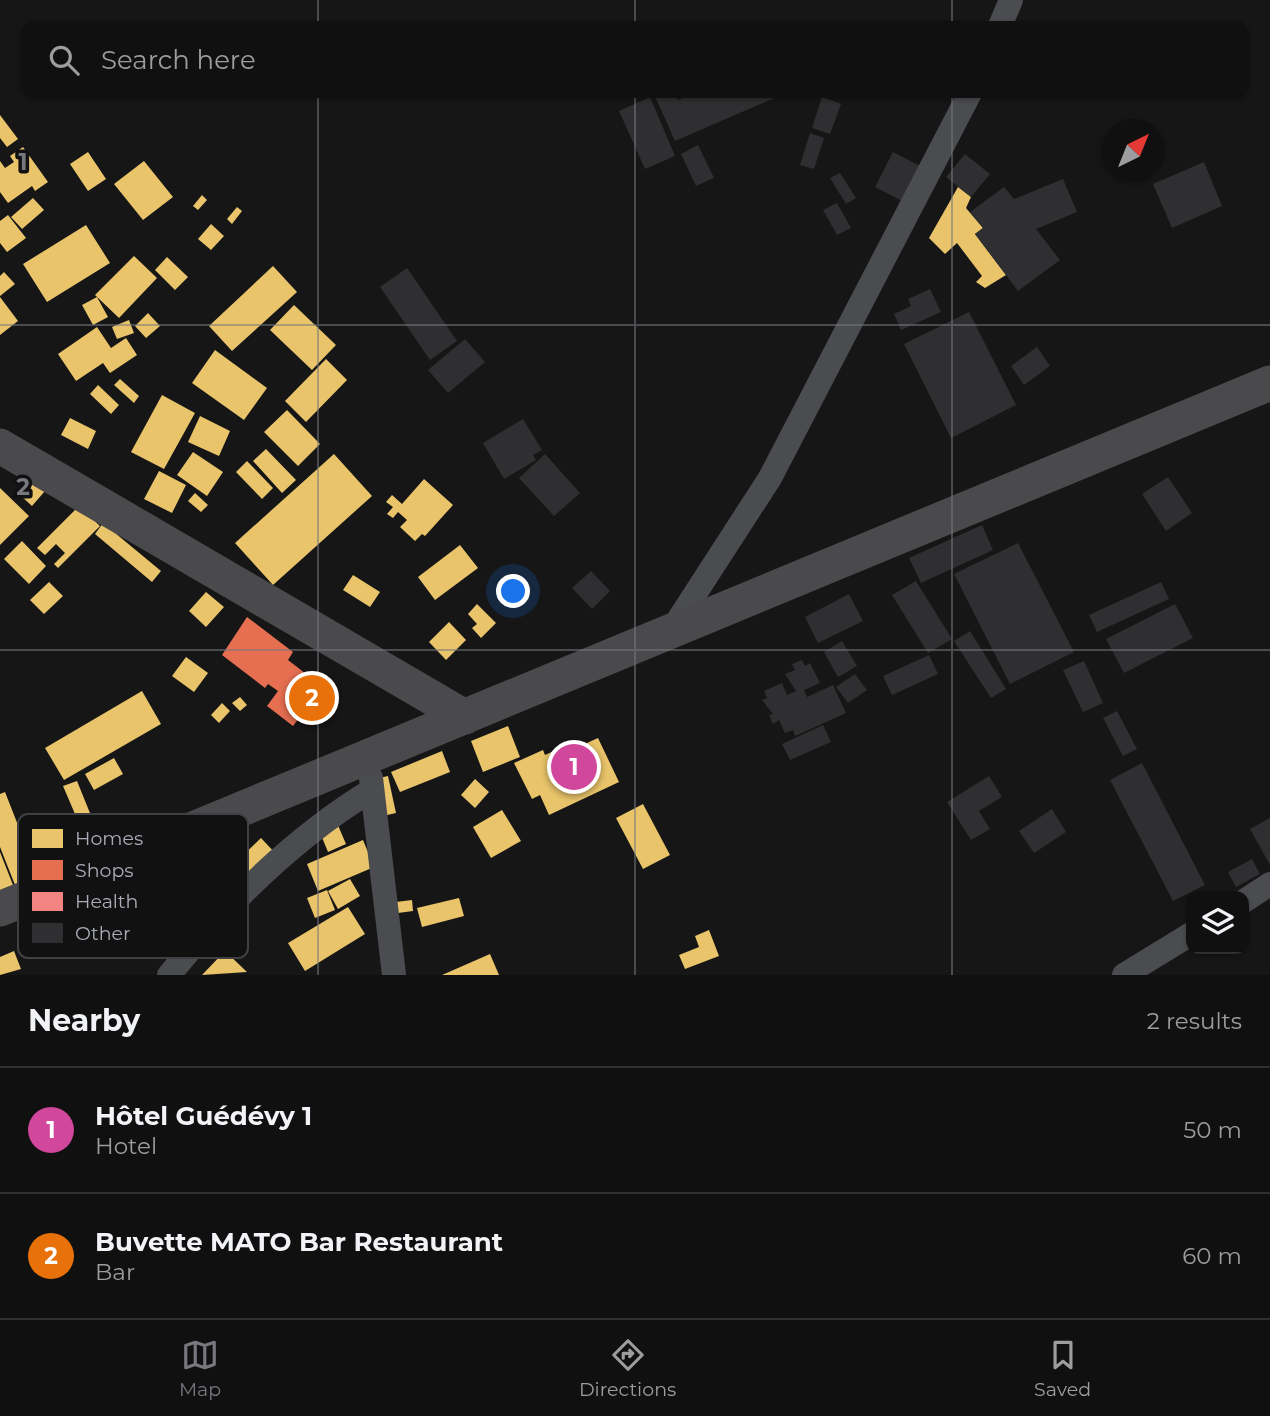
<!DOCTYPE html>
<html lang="en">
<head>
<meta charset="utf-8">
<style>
  body { margin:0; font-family:Montserrat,sans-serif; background:#1e1e1f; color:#f1f3f6 }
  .controls { position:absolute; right:21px; bottom:21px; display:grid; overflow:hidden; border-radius:14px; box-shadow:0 2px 5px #0004 }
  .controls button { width:63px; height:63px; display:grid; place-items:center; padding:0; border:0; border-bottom:2px solid #303031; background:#101011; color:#f1f3f6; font:35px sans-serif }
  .compass { position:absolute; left:1102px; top:119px; width:63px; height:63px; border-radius:50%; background:#101011; box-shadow:0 2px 5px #0004; rotate:43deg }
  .you { position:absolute; left:514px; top:592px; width:24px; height:24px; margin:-18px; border:5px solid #fff; border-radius:50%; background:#1a73e8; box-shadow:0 0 0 10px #1a73e833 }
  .badge { display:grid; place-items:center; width:46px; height:46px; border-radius:50%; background:#76787e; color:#fff; font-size:23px; font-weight:700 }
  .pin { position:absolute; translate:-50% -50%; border:4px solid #fff; box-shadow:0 2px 7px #0006 }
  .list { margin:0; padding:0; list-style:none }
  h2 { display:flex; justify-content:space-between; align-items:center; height:91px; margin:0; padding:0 28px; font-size:30px }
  h2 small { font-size:23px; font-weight:400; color:#9c9d9f }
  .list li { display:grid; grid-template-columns:46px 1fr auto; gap:21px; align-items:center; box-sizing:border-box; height:126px; padding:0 28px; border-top:2px solid #303031 }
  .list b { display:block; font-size:26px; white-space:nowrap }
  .list p { margin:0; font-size:23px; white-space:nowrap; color:#9c9d9f }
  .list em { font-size:23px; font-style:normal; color:#9c9d9f }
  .icon { flex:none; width:38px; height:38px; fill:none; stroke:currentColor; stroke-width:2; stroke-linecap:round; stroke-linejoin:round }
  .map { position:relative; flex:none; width:1270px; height:975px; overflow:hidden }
  .search { position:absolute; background:#101011; box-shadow:0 2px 5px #0004; left:21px; right:21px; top:21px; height:77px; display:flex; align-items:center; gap:18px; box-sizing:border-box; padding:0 24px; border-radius:14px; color:#9c9d9f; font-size:26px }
  .sheet { height:343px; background:#101011 }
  nav { display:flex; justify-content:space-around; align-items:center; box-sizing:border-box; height:98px; border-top:2px solid #303031; background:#101011; font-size:19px; color:#9c9d9f }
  nav a { display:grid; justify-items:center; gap:4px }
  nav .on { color:#76787e }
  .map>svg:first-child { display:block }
  .homes { fill:#e9c46a }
  .shops { fill:#e76f51 }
  .building { fill:#2f2f31 }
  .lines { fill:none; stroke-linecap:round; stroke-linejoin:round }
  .street { stroke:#4b4c4f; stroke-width:24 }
  .secondary { stroke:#4a4a4d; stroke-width:35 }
  .grid { fill:none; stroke:#76787e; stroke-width:2; stroke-opacity:0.55 }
  .key { fill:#111112; stroke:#3f4043; stroke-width:2 }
  .key-label { font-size:19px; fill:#a9acb6 }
  .grid-label { font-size:23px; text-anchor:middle; font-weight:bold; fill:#76787e; stroke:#111112; stroke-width:7; stroke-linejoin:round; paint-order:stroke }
</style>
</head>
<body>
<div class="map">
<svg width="1270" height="975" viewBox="0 0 1270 975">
  <rect width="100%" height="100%" fill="#161617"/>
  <path class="homes" d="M0 115 18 139 7 147 0 138Z
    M23 147 48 182 35 191 32 186 8 203 0 192V161L5 168 14 162 10 156Z
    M88 152 106 179 88 191 70 164Z
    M144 161 173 197 143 220 114 184Z
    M958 187 971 197 966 208 983 228 975 234 1006 275 985 288 976 282 982 276 957 243 945 254 929 238Z
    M202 195 207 200 198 210 193 206Z
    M33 198 44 210 22 229 11 217Z
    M237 207 242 211 232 224 227 219Z
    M8 215 26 238 7 252 0 243V221Z
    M211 224 224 236 211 250 198 239Z
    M86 225 110 263 47 302 23 264Z
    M134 256 157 278 119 318 95 295Z
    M167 257 188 277 175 290 155 270Z
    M273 266 297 292 232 351 209 326Z
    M4 272 15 284 0 296V276Z
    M0 297 18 321 0 335Z
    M97 297 108 317 93 325 82 305Z
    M294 305 336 345 312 370 270 330Z
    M148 313 160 326 146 338 135 326Z
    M129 320 134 333 117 339 112 327Z
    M97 327 111 348 126 338 137 355 110 373 103 363 76 381 58 354Z
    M215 350 267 388 244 420 192 383Z
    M326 359 347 380 306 422 285 401Z
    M120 379 139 396 134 403 114 385Z
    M98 385 119 405 111 414 90 394Z
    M162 395 195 413 164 469 131 452Z
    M287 410 320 444 298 466 264 432Z
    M200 416 230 431 219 456 188 442Z
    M70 418 96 431 88 449 61 435Z
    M266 449 296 480 282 493 253 461Z
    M193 452 223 472 207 496 177 475Z
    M334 454 372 496 273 585 235 543Z
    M247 461 273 488 262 499 236 472Z
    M159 471 186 485 172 513 144 499Z
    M424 479 453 505 425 536 422 534 415 541 400 527 407 520 398 512 393 518 387 514 393 507 386 502 392 495 402 504Z
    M33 480 45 491 32 506 19 494Z
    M0 488 29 516 0 545Z
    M195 493 208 505 201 512 188 501Z
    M79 506 100 526 58 568 54 564 65 553 56 544 45 555 37 548Z
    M103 523 161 571 152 582 95 534Z
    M22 541 46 566 29 584 4 559Z
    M460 545 478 568 435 600 418 577Z
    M353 575 380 592 370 607 343 590Z
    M49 582 63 596 44 614 30 600Z
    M206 592 224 607 206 627 189 611Z
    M477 604 496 623 481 638 472 628 477 624 468 614Z
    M449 622 466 640 446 660 429 642Z
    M186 657 208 673 194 692 172 676Z
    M142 691 161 724 64 780 45 748Z
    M240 697 247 705 240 711 232 703Z
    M222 703 230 711 219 723 211 715Z
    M508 726 520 757 483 772 471 741Z
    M598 738 619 782 549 815 540 795 532 799 514 763 543 750 545 755 567 745 569 751Z
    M442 751 450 772 400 792 391 772Z
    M114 758 123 774 94 790 85 774Z
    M388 776 396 813 383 816 375 779Z
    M475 779 489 792 475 808 461 795Z
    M77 781 94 823 68 841 60 826 75 814 63 786Z
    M5 792 38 876 15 885 0 847V794Z
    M643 804 670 855 643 869 616 818Z
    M502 810 521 841 491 858 473 827Z
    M337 823 346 844 328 852 319 830Z
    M261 838 277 855 244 887 228 870Z
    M363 840 374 867 318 891 307 864Z
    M0 852 13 885 0 890Z
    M350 879 360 896 338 909 328 891Z
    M327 890 335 910 315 918 307 898Z
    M459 898 464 916 422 927 417 908Z
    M412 900 413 911 398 913 396 902Z
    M348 907 365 934 305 971 288 943Z
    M709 930 719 956 685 969 679 955 699 947 695 936Z
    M14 951 21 969 0 975V957Z
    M225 951 247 972 202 975Z
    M490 954 499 975H442Z"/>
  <path class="shops" d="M247 617 293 652 288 660 323 687 293 726 267 706 278 691 268 684 265 688 222 655Z"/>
  <path class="building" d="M658 93H675L678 100 694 93H775L777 97 675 141 654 94Z
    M650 97 675 156 645 169 619 111Z
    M822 97 841 104 830 134 812 128Z
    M810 133 824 138 814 169 800 165Z
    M698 145 714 178 696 186 681 154Z
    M893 152 922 167 904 202 875 187Z
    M965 154 990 174 971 197 946 177Z
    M1204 162 1222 206 1172 228 1153 184Z
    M840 173 856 198 846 204 830 178Z
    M1063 179 1077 212 1036 229 1060 260 1018 291 975 234 983 228 970 212 1004 187 1014 199Z
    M837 203 851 228 837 235 823 210Z
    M407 268 457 341 430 360 380 287Z
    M930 289 941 312 901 330 894 314 911 306 908 299Z
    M969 312 1016 405 951 438 904 344Z
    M465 339 485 362 448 393 428 370Z
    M1037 347 1050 366 1024 385 1011 366Z
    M523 419 542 450 533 455 536 460 504 479 483 443Z
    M545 454 580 493 554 516 519 478Z
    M1168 477 1192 513 1166 531 1142 494Z
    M982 525 993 550 921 583 909 558Z
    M1018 543 1074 652 1010 684 954 574Z
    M591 571 610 591 592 609 572 588Z
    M916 581 952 639 928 653 892 595Z
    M1161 582 1169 599 1097 632 1089 615Z
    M849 594 863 621 818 643 805 617Z
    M1175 604 1193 638 1124 673 1106 639Z
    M970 631 1006 689 991 698 954 641Z
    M842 641 857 666 838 677 824 652Z
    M929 655 938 674 892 695 883 676Z
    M802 660 805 666 810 663 820 683 804 690 807 697 833 685 846 713 795 736 793 730 785 733 779 720 773 724 769 715 773 714 762 700 767 698 764 691 782 683 787 695 796 691 785 674 795 670 792 664Z
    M1084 661 1103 703 1083 712 1063 670Z
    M855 674 867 690 848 703 836 687Z
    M1117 711 1137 749 1123 756 1103 718Z
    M823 725 831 742 790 760 782 744Z
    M1142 763 1205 885 1173 901 1110 780Z
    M989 776 1002 797 979 811 990 829 971 840 947 802Z
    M1052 809 1066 832 1034 853 1019 831Z
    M1270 818V865L1250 829Z
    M1252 859 1260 874 1236 887 1228 872Z"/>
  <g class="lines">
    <path class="street" d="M1000 26 1011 0
      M671 631 770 478 970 93
      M371 778 394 975
      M1244 901 1270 884
      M169 975C227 904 293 838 372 790
      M1124 975 1191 934"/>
    <path class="secondary" d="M0 446 465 717
      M0 909 1270 383"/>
  </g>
  <path class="grid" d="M318 0V26M635 0V26M952 0V26M318 93V975M635 93V975M952 93V975M0 325H1270M0 650H1270"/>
  <rect x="18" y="814" width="230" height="144" rx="10" class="key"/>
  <rect x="32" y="829" width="31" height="19" fill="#e9c46a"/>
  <rect x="32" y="860" width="31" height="20" fill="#e76f51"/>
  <rect x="32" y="892" width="31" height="19" fill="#f28482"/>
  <rect x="32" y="923" width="31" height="20" fill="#2f2f31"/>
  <g class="key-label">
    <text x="75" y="845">Homes</text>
    <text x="75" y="877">Shops</text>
    <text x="75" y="908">Health</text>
    <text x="75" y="940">Other</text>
  </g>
  <g class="grid-label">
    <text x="23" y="170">1</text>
    <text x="23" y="495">2</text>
  </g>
</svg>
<div class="controls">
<button><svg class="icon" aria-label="layers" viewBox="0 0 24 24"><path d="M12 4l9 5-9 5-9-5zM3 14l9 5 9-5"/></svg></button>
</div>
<svg class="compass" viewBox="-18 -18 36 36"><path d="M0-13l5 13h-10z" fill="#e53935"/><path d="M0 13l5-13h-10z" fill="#9c9d9f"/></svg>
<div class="you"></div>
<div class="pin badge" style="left:574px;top:767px;background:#d1479c">1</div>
<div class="pin badge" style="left:312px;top:698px;background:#e8710a">2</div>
<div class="search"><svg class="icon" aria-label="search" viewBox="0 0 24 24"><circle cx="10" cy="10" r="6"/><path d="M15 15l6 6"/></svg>Search here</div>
</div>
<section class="sheet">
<h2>Nearby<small>2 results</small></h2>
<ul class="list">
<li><span class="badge" style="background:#d1479c">1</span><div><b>Hôtel Guédévy 1</b><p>Hotel</p></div><em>50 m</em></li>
<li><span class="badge" style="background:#e8710a">2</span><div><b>Buvette MATO Bar Restaurant</b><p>Bar</p></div><em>60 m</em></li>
</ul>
</section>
<nav>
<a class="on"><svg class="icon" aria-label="map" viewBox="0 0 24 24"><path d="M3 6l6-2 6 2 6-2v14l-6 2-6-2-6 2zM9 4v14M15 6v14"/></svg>Map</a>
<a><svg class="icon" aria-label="directions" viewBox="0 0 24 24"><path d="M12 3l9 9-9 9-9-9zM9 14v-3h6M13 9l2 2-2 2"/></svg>Directions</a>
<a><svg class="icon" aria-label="saved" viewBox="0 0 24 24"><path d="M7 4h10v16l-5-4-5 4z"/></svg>Saved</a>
</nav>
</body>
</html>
